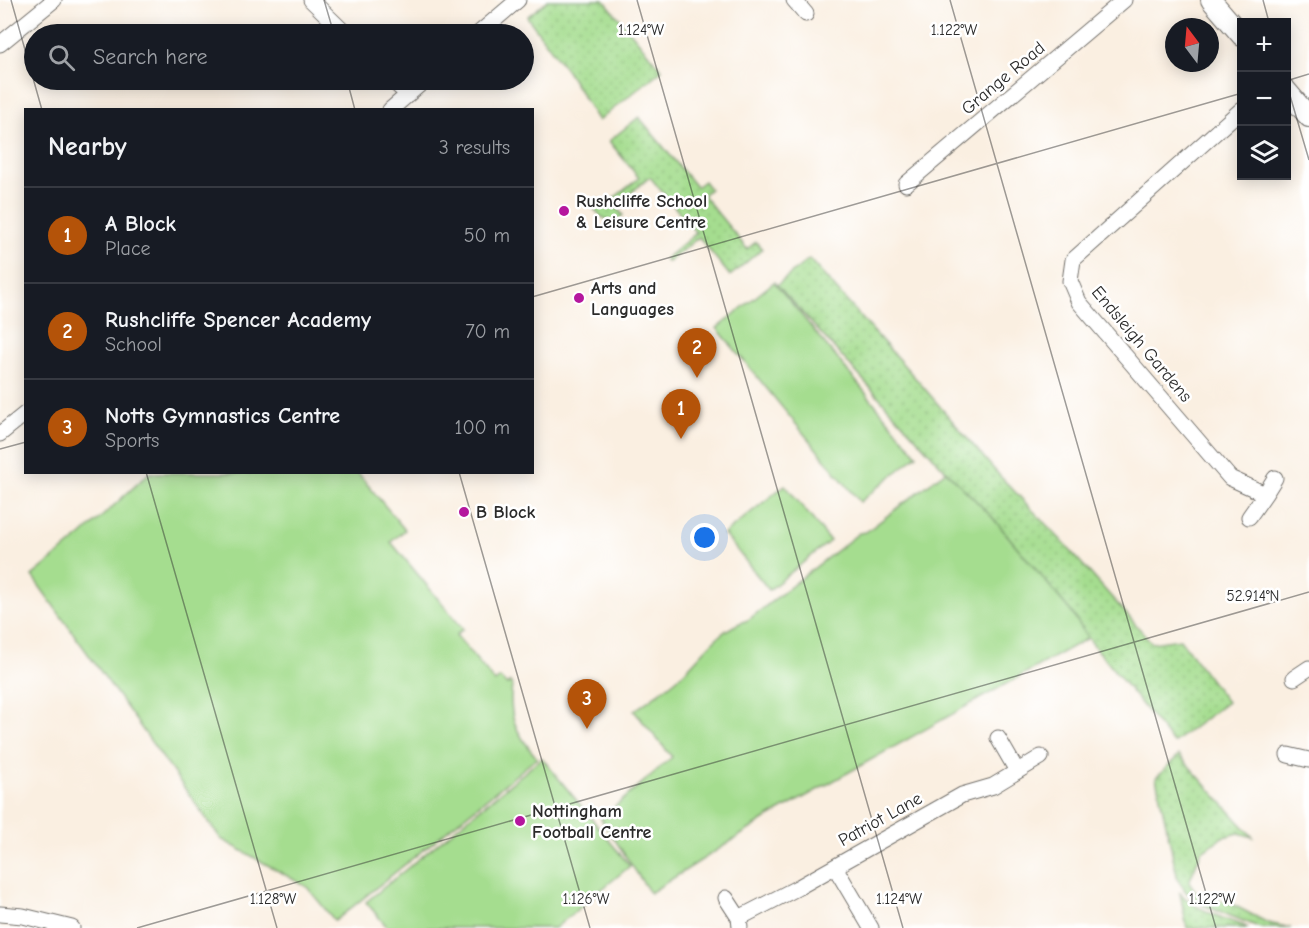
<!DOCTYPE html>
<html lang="en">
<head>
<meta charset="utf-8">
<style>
  body { margin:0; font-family:"Comic Neue",sans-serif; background:#20242c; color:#f1f3f6 }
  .controls { position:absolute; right:18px; top:18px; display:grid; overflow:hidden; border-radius:0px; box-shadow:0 3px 15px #0003 }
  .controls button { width:54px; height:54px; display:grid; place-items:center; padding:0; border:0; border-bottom:2px solid #363941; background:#171b24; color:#f1f3f6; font:30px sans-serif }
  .compass { position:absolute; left:1165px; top:18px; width:54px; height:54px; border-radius:50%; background:#171b24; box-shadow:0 3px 15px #0003; rotate:344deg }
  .you { position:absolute; left:705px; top:538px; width:21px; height:21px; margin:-15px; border:4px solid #fff; border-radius:50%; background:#1a73e8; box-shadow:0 0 0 9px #1a73e833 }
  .badge { display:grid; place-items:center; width:39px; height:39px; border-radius:50%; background:#b45309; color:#fff; font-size:20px; font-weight:700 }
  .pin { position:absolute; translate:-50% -50px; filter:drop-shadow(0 2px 3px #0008) }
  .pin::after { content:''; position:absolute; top:32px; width:21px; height:18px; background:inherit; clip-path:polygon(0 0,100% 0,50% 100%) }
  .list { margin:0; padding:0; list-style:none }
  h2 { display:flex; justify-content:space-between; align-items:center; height:78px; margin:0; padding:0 24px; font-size:26px }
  h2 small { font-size:20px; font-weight:400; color:#9ea1a6 }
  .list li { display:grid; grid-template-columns:39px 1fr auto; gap:18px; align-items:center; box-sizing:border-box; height:96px; padding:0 24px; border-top:2px solid #363941 }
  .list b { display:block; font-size:22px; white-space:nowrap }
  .list p { margin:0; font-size:20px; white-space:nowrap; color:#9ea1a6 }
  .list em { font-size:20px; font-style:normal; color:#9ea1a6 }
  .icon { flex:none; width:33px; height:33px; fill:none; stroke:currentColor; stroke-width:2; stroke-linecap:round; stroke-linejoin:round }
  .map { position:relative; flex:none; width:1309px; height:928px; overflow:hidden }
  .search { position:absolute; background:#171b24; box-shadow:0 3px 15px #0003; left:24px; top:24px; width:510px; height:66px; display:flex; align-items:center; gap:15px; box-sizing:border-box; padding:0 21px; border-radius:33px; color:#9ea1a6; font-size:22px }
  .panel { position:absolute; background:#171b24; box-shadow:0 3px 15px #0003; left:24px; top:108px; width:510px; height:366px; border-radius:0px }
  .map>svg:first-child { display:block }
  .grass { fill:url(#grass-dots); stroke:#68845d; stroke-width:1.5 }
  .park { fill:#a5dd8f; stroke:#68845d; stroke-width:1.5 }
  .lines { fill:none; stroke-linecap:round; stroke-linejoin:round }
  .minor-casing { stroke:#73706b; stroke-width:17 }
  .major-casing { stroke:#73706b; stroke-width:22 }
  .minor { stroke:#fff; stroke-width:15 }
  .major { stroke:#fff; stroke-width:20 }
  .ticks { fill:none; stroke:#2b2b2b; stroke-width:1.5; stroke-opacity:0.45 }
  .poi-dot { fill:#b5179e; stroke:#fff; stroke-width:2 }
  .labels { text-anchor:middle; stroke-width:5; stroke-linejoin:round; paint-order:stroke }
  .street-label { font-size:18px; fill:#2b2b2b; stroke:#fff }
  .poi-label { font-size:18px; font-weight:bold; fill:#2b2b2b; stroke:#fff; text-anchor:start }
  .ticks-label { font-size:15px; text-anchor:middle; fill:#2b2b2b; stroke:#fff; stroke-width:5; stroke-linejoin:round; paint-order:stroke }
</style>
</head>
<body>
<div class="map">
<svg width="1309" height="928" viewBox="0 0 1309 928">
  <defs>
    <pattern id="grass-dots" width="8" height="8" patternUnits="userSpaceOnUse" patternTransform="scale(1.5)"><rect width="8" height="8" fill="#a5dd8f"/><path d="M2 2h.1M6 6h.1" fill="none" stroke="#8ebe7c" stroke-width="1.8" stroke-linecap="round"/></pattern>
  </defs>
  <rect width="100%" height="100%" fill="#fff"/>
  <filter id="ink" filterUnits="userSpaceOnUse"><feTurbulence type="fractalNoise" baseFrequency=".0167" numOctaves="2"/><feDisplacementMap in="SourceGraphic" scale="12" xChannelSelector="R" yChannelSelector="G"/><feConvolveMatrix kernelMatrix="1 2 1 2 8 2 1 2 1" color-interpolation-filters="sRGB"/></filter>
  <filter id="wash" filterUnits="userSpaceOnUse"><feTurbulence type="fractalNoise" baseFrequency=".008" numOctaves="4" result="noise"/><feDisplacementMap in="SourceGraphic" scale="24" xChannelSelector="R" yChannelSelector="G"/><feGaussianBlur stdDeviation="1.35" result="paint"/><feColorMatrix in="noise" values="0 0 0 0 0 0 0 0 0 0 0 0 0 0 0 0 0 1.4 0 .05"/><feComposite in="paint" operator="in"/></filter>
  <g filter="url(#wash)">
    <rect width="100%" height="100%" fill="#faefe1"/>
    <path class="grass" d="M548 0H604L662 70 598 121 567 71 527 17Z
      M639 117 696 187 704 181 710 189 703 195 747 249 756 242 762 249 730 276 699 237 668 262 665 259 696 233 650 177 615 206 623 215 614 223 600 216 591 205 598 199 604 206 639 178 609 141Z
      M809 259 918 381 998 474 1061 540 1152 643 1180 639 1227 702 1173 743 1088 638 1072 613 992 517 946 471 777 285Z
      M1179 755 1253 837 1239 833 1223 837 1201 852 1189 882 1197 893 1211 900 1226 901 1268 923 1291 928H1261L1203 905 1186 892 1178 880 1156 778Z
      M1180 893C1198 912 1225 918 1249 928H1187Z"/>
    <path class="park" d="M774 282 917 455 860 502 717 328Z
      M946 471 992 517 1072 613 1088 638 769 817 650 893 601 819 672 757 634 711C649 700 665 689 680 676 704 654 716 630 748 620L859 533 866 532Z
      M149 473H358L405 530 391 542 463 629 456 635 495 682 500 678 507 685 510 682 512 685C508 717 516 733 537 758L335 921 307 887 221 839 32 576 82 535Z
      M785 485 830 541 769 590 724 534Z
      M542 758 630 866 555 928H388L366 902Z"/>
  </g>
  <g filter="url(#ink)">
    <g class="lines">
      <defs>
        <path id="minor" d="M311 0 346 34
          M794 0 806 14
          M478 34 518 0
          M0 44 54 0
          M392 80 408 95
          M1242 109 1073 260 1070 281 1079 302 1230 478 1265 494 1275 478
          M390 110 425 80
          M906 184 1124 0
          M0 434 26 413
          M1249 517 1265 494
          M1294 678 1309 668
          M998 738 1017 771
          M1288 755 1309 760
          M835 867 871 928
          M726 898 739 918 740 927
          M0 914 23 916 72 928
          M739 918 797 888 962 795 993 786 1041 757"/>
        <path id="major" d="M1211 0 1242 36
          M1286 90 1309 117"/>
      </defs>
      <use href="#minor" class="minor-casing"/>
      <use href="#major" class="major-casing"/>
      <use href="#minor" class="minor"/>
      <use href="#major" class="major"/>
    </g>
  </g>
  <path class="ticks" d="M11 0 42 110M324 0 334 34M637 0 903 928M950 0 1216 928M1263 0 1269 22M347 80 355 110M1286 81 1309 74M1286 82 1309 160M532 297 1242 93M0 449 26 442M146 472 277 928M459 472 590 928M137 928 1309 592"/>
  <g class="poi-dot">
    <circle cx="564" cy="211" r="6"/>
    <circle cx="579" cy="298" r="6"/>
    <circle cx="464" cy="512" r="6"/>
    <circle cx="520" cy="821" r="6"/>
  </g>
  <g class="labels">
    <g class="street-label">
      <text transform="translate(1003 78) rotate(-40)" y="6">Grange Road</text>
      <text transform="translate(1142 344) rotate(50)" y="6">Endsleigh Gardens</text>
      <text transform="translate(880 819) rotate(-29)" y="6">Patriot Lane</text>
    </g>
    <g class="poi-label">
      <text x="576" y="207">Rushcliffe School<tspan x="576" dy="21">&amp; Leisure Centre</tspan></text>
      <text x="591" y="294">Arts and<tspan x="591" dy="21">Languages</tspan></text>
      <text x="476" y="518">B Block</text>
      <text x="532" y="817">Nottingham<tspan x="532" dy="21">Football Centre</tspan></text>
    </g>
  </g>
  <g class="ticks-label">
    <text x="641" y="35">1.124°W</text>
    <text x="954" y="35">1.122°W</text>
    <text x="1253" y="601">52.914°N</text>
    <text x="273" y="904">1.128°W</text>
    <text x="586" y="904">1.126°W</text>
    <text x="899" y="904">1.124°W</text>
    <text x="1212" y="904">1.122°W</text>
  </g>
</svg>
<div class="controls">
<button>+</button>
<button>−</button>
<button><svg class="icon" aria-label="layers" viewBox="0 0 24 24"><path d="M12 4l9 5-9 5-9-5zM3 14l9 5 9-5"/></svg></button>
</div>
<svg class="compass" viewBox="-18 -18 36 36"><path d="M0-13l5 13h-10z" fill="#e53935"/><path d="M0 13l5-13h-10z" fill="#9ea1a6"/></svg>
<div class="you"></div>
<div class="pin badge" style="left:681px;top:439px">1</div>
<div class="pin badge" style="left:697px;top:378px">2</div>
<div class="pin badge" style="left:587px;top:729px">3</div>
<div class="search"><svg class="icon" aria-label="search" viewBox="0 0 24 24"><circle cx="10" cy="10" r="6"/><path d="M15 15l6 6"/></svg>Search here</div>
<section class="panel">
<h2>Nearby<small>3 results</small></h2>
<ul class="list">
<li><span class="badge">1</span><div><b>A Block</b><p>Place</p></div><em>50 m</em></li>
<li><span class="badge">2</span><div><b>Rushcliffe Spencer Academy</b><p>School</p></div><em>70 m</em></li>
<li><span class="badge">3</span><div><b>Notts Gymnastics Centre</b><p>Sports</p></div><em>100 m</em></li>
</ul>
</section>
</div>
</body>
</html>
